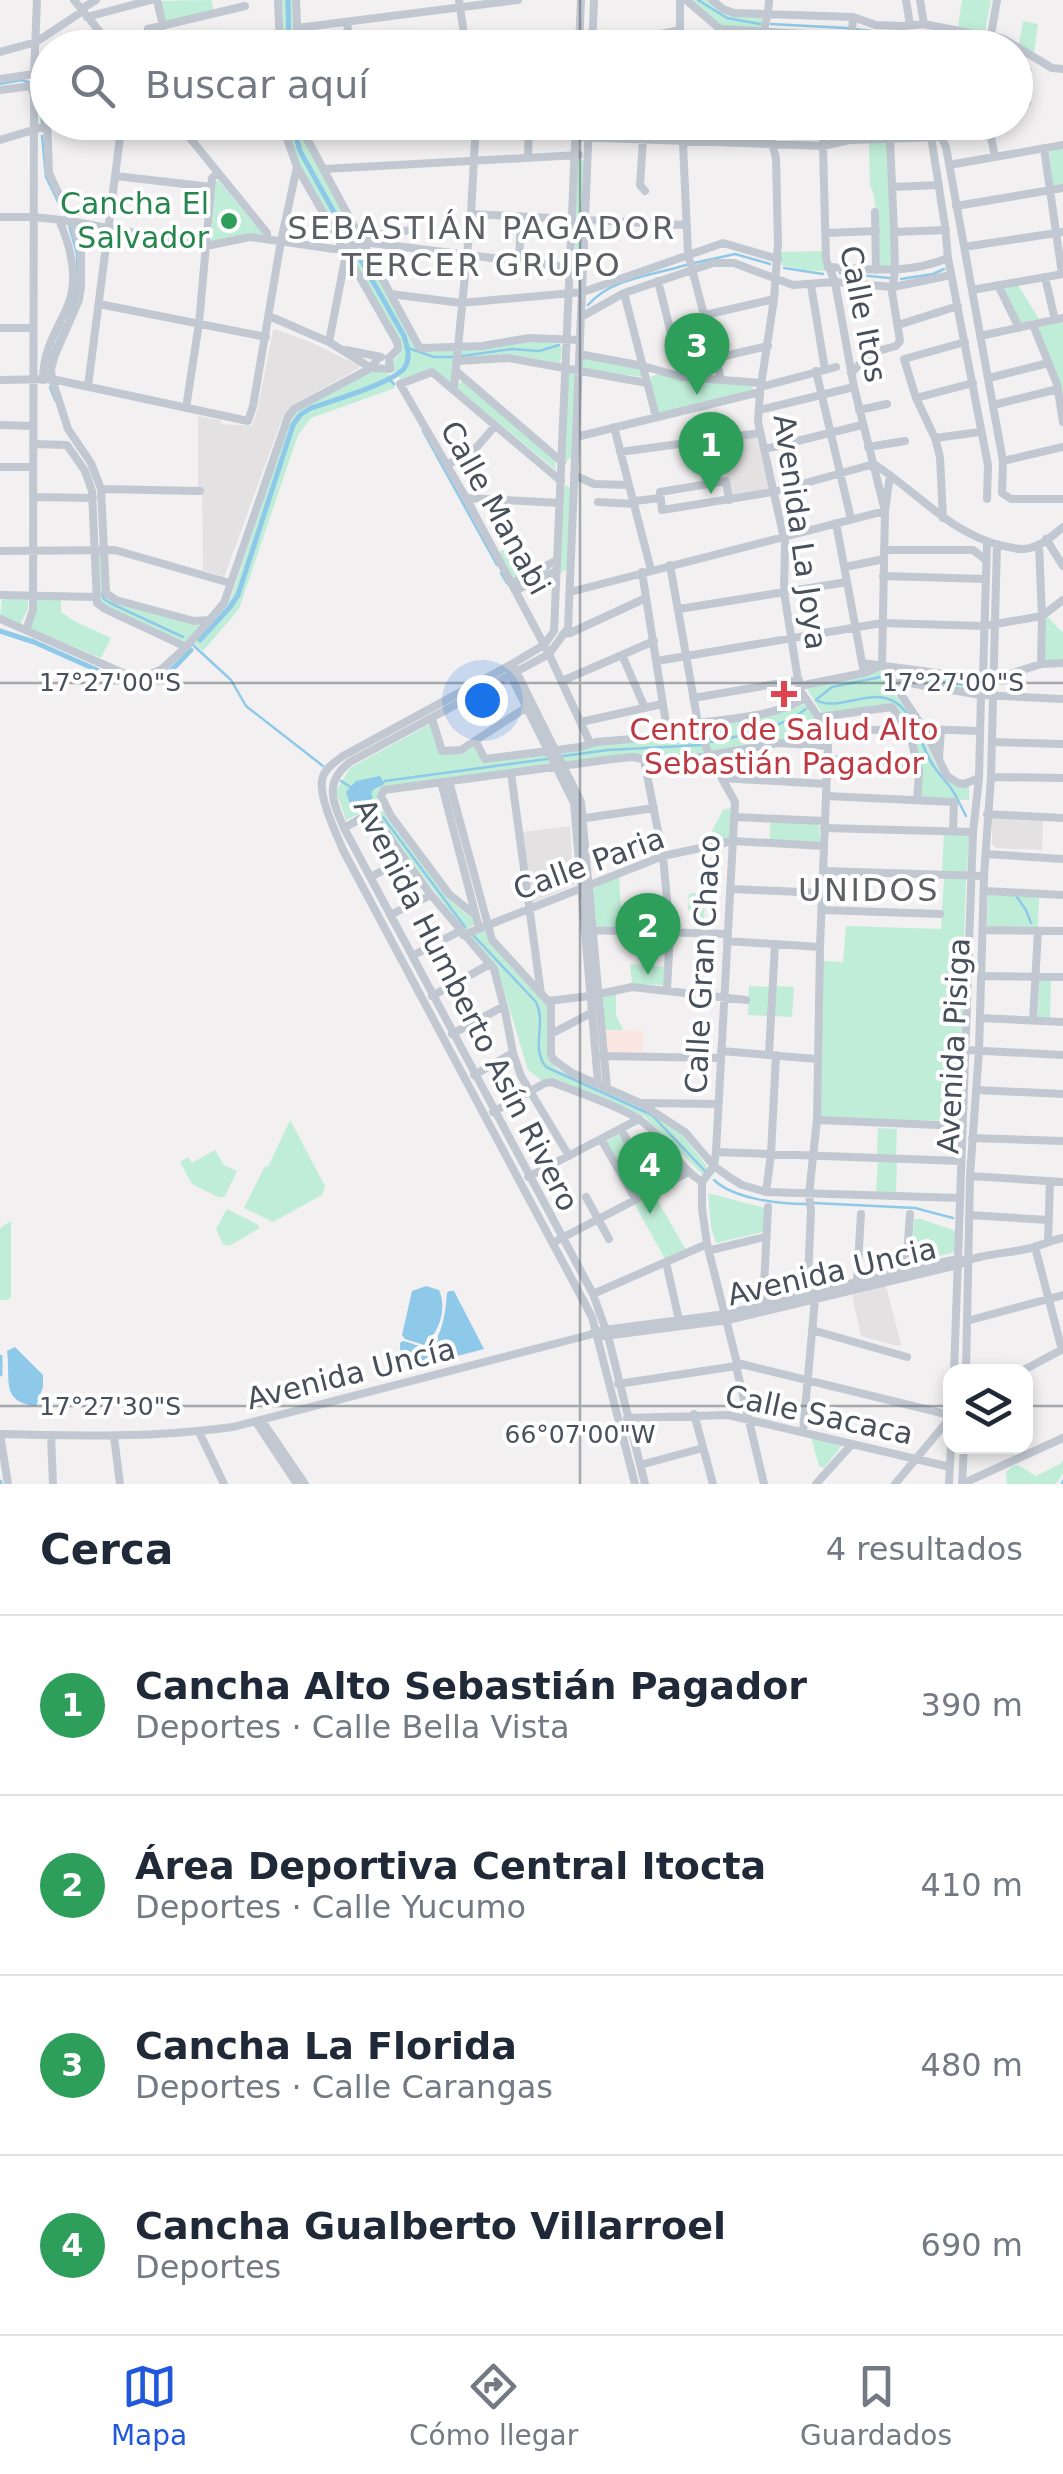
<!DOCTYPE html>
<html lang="es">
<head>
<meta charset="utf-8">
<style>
  body { margin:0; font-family:"DejaVu Sans",sans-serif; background:#f6f6f7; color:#1f2937 }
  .controls { position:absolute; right:30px; bottom:30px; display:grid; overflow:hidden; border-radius:20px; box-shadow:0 5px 15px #0003 }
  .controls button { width:90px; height:90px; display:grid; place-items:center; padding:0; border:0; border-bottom:2px solid #e0e1e3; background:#fff; color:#1f2937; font:50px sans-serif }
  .you { position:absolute; left:482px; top:700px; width:35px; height:35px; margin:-25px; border:8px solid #fff; border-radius:50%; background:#1a73e8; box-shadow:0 0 0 15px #1a73e833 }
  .badge { display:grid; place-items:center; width:65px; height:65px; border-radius:50%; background:#2158db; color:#fff; font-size:32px; font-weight:700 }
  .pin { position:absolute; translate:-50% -82px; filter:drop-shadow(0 2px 5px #0008) }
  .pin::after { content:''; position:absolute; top:52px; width:35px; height:30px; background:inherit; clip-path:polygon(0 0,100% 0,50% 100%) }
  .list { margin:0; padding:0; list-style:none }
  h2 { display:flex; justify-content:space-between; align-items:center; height:130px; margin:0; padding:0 40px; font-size:42px }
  h2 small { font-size:32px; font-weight:400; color:#747a83 }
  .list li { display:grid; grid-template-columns:65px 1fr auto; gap:30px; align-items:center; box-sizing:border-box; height:180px; padding:0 40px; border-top:2px solid #e0e1e3 }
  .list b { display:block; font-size:38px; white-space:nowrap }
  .list p { margin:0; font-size:32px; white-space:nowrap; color:#747a83 }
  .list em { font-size:32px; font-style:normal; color:#747a83 }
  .icon { flex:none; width:55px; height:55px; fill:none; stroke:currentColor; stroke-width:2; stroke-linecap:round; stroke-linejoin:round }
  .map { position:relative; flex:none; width:1063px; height:1484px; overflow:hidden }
  .search { position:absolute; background:#fff; box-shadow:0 5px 15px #0003; left:30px; right:30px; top:30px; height:110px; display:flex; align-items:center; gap:25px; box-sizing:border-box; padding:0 35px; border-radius:55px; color:#747a83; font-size:38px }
  .sheet { height:850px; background:#fff }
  nav { display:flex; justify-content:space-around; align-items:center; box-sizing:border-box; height:140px; border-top:2px solid #e0e1e3; background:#fff; font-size:28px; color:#747a83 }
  nav a { display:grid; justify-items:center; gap:5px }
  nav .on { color:#2158db }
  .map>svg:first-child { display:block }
  .education { fill:#e3e1e1 }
  .medical { fill:#fae7e2 }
  .green { fill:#c0edd8 }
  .water { fill:#8fc9e9 }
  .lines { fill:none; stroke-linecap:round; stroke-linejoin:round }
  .stream { stroke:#8fc9e9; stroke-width:2.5 }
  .canal { stroke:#8fc9e9; stroke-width:5 }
  .minor { stroke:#c1c8d1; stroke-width:8 }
  .ticks { fill:none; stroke:#48505c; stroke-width:2.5; stroke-opacity:0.45 }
  .leisure-dot { fill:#2e9e5b; stroke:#fff; stroke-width:4 }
  .health-dot { fill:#e0444e; stroke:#fff; stroke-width:4 }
  .labels { text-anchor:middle; stroke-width:8; stroke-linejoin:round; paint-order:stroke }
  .leisure-label { font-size:30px; fill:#27864d; stroke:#fff; text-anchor:end }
  .street-label { font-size:30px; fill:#48505c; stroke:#fff }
  .health-label { font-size:30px; fill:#be3a42; stroke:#fff }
  .neighbourhood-label { font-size:32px; letter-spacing:2.5px; fill:#5c5f64; stroke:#fff }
  .ticks-label { font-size:25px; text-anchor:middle; fill:#48505c; stroke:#fff; stroke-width:8; stroke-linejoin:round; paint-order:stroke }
</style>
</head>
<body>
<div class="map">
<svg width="1063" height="1484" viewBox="0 0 1063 1484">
  <rect width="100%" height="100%" fill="#f2f0f0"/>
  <path class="education" d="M275 329 308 341 358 365 359 368 293 405 282 419 224 577 203 570 202 489 198 486V416L220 420 221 424 252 426 258 408 273 330Z
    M756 436 770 490 730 497 718 442Z
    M992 816 1043 817 1042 850 996 848 992 844Z
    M570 826 574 885 532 903 523 832Z
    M886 1286 901 1345 898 1346 861 1336 852 1295Z"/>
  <path class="medical" d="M603 1030 643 1031V1053L607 1052Z"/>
  <path class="green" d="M211 0 214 11 165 23 160 1Z
    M282 0H293L295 47H284Z
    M690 0H710L723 10 764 17 760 28 721 27Z
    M962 0H991L985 32 960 28 958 26Z
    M1023 21 1038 24 1034 53 1019 44Z
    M285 123H299L356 236C353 241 349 243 344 242L299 163Z
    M888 142 892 268 880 266 878 214C873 205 876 195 870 186L869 143Z
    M1063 148V186L1053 187 1049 152 1051 150Z
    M580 158 584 162 580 260 576 263 574 261 577 162Z
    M218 180 262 233V235L211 241 215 182Z
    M357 246 362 247 417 350 424 352 454 350 451 383 433 369 401 380 391 367 394 360 401 353 400 344 351 255V250Z
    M824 251V265L827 271 804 270 781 265V252Z
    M1018 285 1039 319 1020 323 1004 290 1006 287Z
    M1063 321V412L1038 328Z
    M530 340 559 344 562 348 560 363 509 354 458 357 459 351 462 349Z
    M582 358 641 369 642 377 581 368Z
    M380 371 392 375 395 388 311 418 298 435 239 609 203 651 194 643 224 609 232 595 290 420 301 408 369 373Z
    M572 371 576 374 572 457 567 461 565 459 568 374Z
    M658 374 679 379 752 385 753 388 750 391 659 413 650 383 651 377Z
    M462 381 466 382 555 460 556 470 459 390 458 385Z
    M566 485 570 488 567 569 561 573 559 571 564 486Z
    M515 544 530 570 513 579 499 552Z
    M103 554 106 598 112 602 200 626 183 644 106 606 100 600 97 555Z
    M2 599H28V609L20 625 0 617Z
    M36 599 61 600V612L74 621 111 638 101 658 29 628Z
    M1047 616 1063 633V661L1045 663V619Z
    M880 670H894L988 681V688L978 692 899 679 889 683C893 696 904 704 912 715 924 733 935 775 954 784 960 787 962 786 969 784V800L919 798 912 736 892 705 822 713 806 687Z
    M804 704 818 720 824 743 712 751 702 725 774 715Z
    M430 724 441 754H462L475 746 482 761 547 754 553 765 383 787 377 795 380 804 346 820 336 791 350 768Z
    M667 740 676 742 700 741 706 754 656 760 633 756 565 765 560 753 593 745Z
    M732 808 730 839 704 846 723 810Z
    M384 810 452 902 472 918 475 924 464 931 377 815Z
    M770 821 819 824 820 841 819 843 770 841Z
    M944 834 969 836 967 872H942Z
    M619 876 622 927 597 926 594 923 590 890Z
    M944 878H966L959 1121 820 1118 823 961 843 962 846 926 941 929Z
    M705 891 704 927H694L695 912 688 910 689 894Z
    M988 895 1039 897 1038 928 987 926Z
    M485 930 488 941 548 1006V1057L557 1069 634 1103 682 1134 709 1169 704 1176 645 1117 554 1078 541 1080 528 1070 497 967 469 936Z
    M630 964 665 967V985L632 984Z
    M1039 978 1051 979 1050 1018H1038Z
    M749 986 771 987 770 1016 748 1015Z
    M776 986 794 987 792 1017 774 1016Z
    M616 993V1015L623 1030H603L602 995Z
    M290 1120 325 1186 322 1195 273 1222 244 1208 265 1166 268 1167Z
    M878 1128 897 1129 896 1157 877 1156Z
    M618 1134 621 1136 649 1187 638 1195 635 1194 606 1142Z
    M215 1150 224 1165 237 1171 225 1196 220 1198 192 1184 180 1162 188 1157 192 1163Z
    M878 1161 897 1162 896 1193 876 1192Z
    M708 1193 765 1208 763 1232 716 1243 711 1227Z
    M654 1194 686 1250 665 1259 635 1205Z
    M227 1209 257 1224 260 1228 229 1246 223 1244 216 1229Z
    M914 1219H921L956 1231 955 1252 911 1263Z
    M11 1221V1297L7 1300H0V1228Z
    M811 1437 843 1444 824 1468 819 1466Z
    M1063 1460V1473L1056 1484H1007L1006 1472 1013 1466 1018 1465 1036 1476 1060 1464Z"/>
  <path class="water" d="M380 776 385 784 374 789 371 793 373 798 352 810 346 792 356 781Z
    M426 1286 439 1290C447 1308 440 1332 424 1345L405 1339 402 1335 412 1291Z
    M449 1291H454L484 1349 404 1370 401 1369 400 1343 403 1341C410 1342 420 1348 427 1346 443 1342 446 1306 447 1293Z
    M15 1347 43 1375V1387L36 1406C0 1402 11 1380 7 1351Z"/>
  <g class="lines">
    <path class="stream" d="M698 0 727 18 760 24
      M771 24 846 28 985 45
      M0 84 22 80 37 85 40 92 42 123
      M42 136 46 177 64 214
      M69 225 77 254V274
      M694 263 735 254 770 264
      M784 268 823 274
      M840 273 889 278
      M901 279 933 274 944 269
      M588 305C611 278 654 275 686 265
      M68 317 76 295 77 282
      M408 348 434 357H453
      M462 356 512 349 539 351 559 345
      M50 358 65 324
      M389 379 394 384
      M50 387 55 400
      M423 431 497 565
      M501 573 507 583
      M518 585 549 568
      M102 594 104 599 110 603 183 637
      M193 645 231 680 246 706 323 766
      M817 699 832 687 890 675 984 687
      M816 700C834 710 858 696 879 697 911 699 918 739 931 762 937 772 944 779 951 788 957 797 961 807 966 816
      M711 742C743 735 780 729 806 709
      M563 756 608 750 701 745
      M341 781 352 788
      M385 781 547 759
      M383 817 465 927
      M1017 897 1026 910 1031 923
      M473 935 536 1002C547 1024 530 1047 546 1067L652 1115 705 1171
      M714 1180C734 1199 779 1204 806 1204
      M814 1203 915 1208 953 1218
      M1062 1484 1063 1481"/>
    <path class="canal" d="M288 0 289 48
      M985 45 996 48
      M1016 59 1029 70
      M292 122 300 151 350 241
      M0 631 34 642 133 686C160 688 174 667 191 650
      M200 640 230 607 238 595 293 425 300 415 311 408C331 401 396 382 405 367 411 357 407 346 404 336L355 250
      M0 1357V1374
      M0 1482V1484"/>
    <path class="minor" d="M74 0 113 48
      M157 0 163 26
      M278 0 280 48
      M296 0 298 48
      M459 0 466 48
      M680 0V48
      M686 0 720 29 843 36 852 32 853 17
      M712 0 723 9 734 13 853 17 876 25 902 26 924 24 974 34 991 35 1004 39 1052 68 1063 69
      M906 0 910 25
      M920 0 924 24
      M81 9 96 0
      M87 17 151 0
      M347 22 350 48
      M297 28 518 0
      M148 29 245 6
      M991 35 997 0
      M265 48 280 45
      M503 48 579 38
      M579 48 581 0
      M592 48 594 0
      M596 48 680 30
      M762 48C762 30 769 17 769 0
      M0 52 36 42 83 11
      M34 74 43 84 46 92 49 173 74 227 81 251V287L79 300 55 355 51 369 52 379 68 429 91 463 101 489 106 593 116 600 194 621 210 620
      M34 74 37 0
      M0 79 34 74
      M1016 80 1024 92 1027 103 1016 109
      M0 90 31 86 34 95 33 610 26 630
      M177 122 267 233V239
      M281 122 297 167 397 342 398 349 389 358
      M302 122 306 137 419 347 423 348 482 346 529 338 580 340
      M576 122 554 631 544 645 512 664 343 756C335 762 324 769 322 780 319 798 336 833 343 850L592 1317 635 1484
      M589 122 568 628 549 654 350 762C324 782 332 800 344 828L593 1294 608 1336 645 1484
      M682 122 688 254 721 379
      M766 122 776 158 778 244 774 299 760 392 758 422 785 543 784 592 799 686 801 692 826 728 828 746 820 947 817 1120 809 1194 811 1211 807 1300
      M928 122 935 126 958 122
      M988 122 995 157
      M302 127 336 122
      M188 136 278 122
      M931 136 945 226 948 258 988 465 987 499
      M575 137 823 146 849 140 941 137 946 147 1003 461 1002 493 1011 499H1063
      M0 140 60 122
      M643 140 640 185 645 191
      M1044 148 1062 274
      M528 158 529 122
      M949 165 1063 145
      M324 169 579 155
      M116 176 211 187
      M892 187 939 185
      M956 206 1063 188
      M875 212 876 270
      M471 214 572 219
      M0 217H34L70 221 206 246 250 237 334 249H343L363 242 574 268
      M585 220 686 225
      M894 232 946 230
      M826 233 876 231
      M361 237 411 230
      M964 247 1063 232
      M519 262 521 217
      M828 267C871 269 907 275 948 258
      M1045 277 1055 320
      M658 281 682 377
      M811 285 825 370
      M998 285 1019 328
      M972 290 1063 274
      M624 293 656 417
      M391 294 461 303 583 292 723 243 778 259
      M99 304 266 337
      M705 315 774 299
      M269 316 329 342 371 368 390 369 389 358
      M581 317 624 293 713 263H734L793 285 835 282 893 287 951 275
      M898 325 958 306
      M1033 325 1057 384 1063 422
      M0 328H33
      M980 336 1063 318
      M329 342 346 254
      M346 350 381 357
      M579 354 643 366 682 377 762 383
      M716 358 768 346
      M457 361 508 358 647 383
      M456 371 562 462
      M816 371 851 519
      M851 373 871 353 896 346 900 341 892 292 895 271 894 232 890 139
      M989 378 1048 363
      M0 380 52 379 248 421 253 406 281 241 297 167
      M43 380C43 349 56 333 68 305 79 278 70 245 59 220
      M88 386 122 122
      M761 387 836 367
      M454 388 471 214 476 122
      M916 398 973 383
      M993 405 1058 389
      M186 408 199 323 212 178 218 173
      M759 410 854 387
      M859 410 887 404
      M0 425 33 426
      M614 427 651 570
      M576 437 760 392
      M935 438 980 432
      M33 444 67 445 85 471 92 491 97 603 105 609 186 647
      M868 447 905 441
      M765 449 862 425
      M620 452 760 433
      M1003 461 1063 447
      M447 465 476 448 495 426
      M0 467H33
      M574 475 594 484 629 485
      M561 481 432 372 400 384 466 498 549 654 590 743
      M101 489 200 491
      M33 497 93 498
      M466 498 560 503
      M729 500 726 481 660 492 662 510 773 492 874 464C917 492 948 531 999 545 1010 547 1019 551 1030 548 1043 545 1053 535 1063 527
      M635 501 660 498
      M598 502 635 504
      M943 518 940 457 935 438 916 398 904 359 965 342
      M836 523 864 673
      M1046 539 1063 566
      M1039 545 1042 616 1041 664
      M884 550H973L986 560
      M0 551 115 550 230 583
      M670 565 698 723 709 755 735 802 716 1152 714 1166 702 1182V1209L707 1244 737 1363 736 1366 764 1484
      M845 567 884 559
      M642 572 668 736
      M883 576 986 579
      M511 584 557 560
      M515 591 556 571
      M570 592 885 511 854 387 835 282 826 260 823 146 825 122
      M0 595 96 597
      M679 609 847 582
      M0 619 125 674 142 678 162 669 186 647 224 603 288 417 294 409 371 368 379 357
      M563 634 570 633 646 598
      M622 655 645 708
      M657 661 882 623 984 626 1042 616 1063 600
      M862 663 975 678 994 679 1041 664 1063 663
      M882 665 885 511 890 475
      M515 669 581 802 607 1088
      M510 674 574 803 598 1083
      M983 678 987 542
      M562 681 654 641
      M799 686 864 673 882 665
      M693 698 799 680
      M820 717 892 707 910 734 919 772 917 800
      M432 719 442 751 461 750 527 707
      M581 722 662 704
      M698 723C734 718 773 717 805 698
      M826 728 905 731
      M924 729 980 731
      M476 742 485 759 580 747 596 742 668 736 700 731
      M992 742 1063 744
      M939 758 941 730
      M827 759 917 764
      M644 760 663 856 670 932 667 990
      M511 773 541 994
      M991 777 1063 778
      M722 778 826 784
      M979 778 964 784 958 783 947 776 924 729 894 684 903 682 981 695 1063 699
      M449 781 492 940 548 1001 590 996 632 987 746 1000
      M441 782 479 928
      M826 796 954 802 953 831
      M371 812 431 895 494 969 505 1011 513 1053 521 1076 569 1156
      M987 814 1063 818
      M734 817 824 821
      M579 819 654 808
      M344 828 372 812
      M824 828 973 832
      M986 854 1063 859
      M823 871 984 876
      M371 877 403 859
      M731 889 822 893
      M985 891 1063 895
      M822 910 940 914
      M390 915 431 895
      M475 915 449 894 391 816 381 796 384 790 613 759 633 757 656 762 683 760 778 743 828 746
      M587 930 728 934
      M983 930 1063 931
      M463 935 663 856 733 841 824 846
      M727 941 820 947
      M412 956 460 931
      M981 976 1063 977
      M432 996 490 964
      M551 1001V1055L554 1060 572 1073 640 1103 685 1132 714 1166 729 1177 742 1185 766 1192 960 1198
      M980 1018 1063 1022
      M1033 1020 1038 931
      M452 1034 504 1006
      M551 1034 591 1013
      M966 1050 1063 1055
      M721 1051 817 1059
      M769 1054 775 944
      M600 1056 721 1058
      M474 1075 513 1053
      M976 1090 1063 1094
      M642 1103 718 1104
      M493 1112 545 1083 552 1082C576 1092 620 1106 640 1120 665 1137 677 1166 702 1182
      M817 1120 963 1126
      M621 1129 654 1191
      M972 1138 1063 1141
      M601 1139 636 1200
      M716 1152 961 1161
      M970 1176 1063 1182
      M528 1177 639 1119
      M766 1192 771 1154 776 1055
      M586 1197 609 1239
      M969 1215 1048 1220
      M558 1240 687 1173
      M1048 1241 1050 1181
      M1035 1247 1062 1350
      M711 1250 765 1237
      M666 1262 679 1320
      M906 1270 910 1214
      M857 1281 861 1214
      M593 1294 707 1244
      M763 1305 768 1207
      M967 1321 1063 1295
      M812 1330 907 1357
      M604 1336 728 1320 958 1265C980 1253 1007 1254 1031 1248 1042 1245 1052 1240 1063 1238
      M737 1363 950 1415
      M954 1372 973 832 979 778 981 695
      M966 1372 970 1176 979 1050 984 876 991 777 997 544
      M1020 1372 1063 1349
      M618 1384 736 1366
      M694 1414 713 1484
      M627 1418 728 1415 950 1467
      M262 1421 305 1484
      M256 1422 297 1484
      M199 1432 224 1484
      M803 1432 815 1299
      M51 1435 53 1484
      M114 1437 120 1484
      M640 1465 703 1448
      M8 1484 0 1434C80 1436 153 1438 233 1427L589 1335 596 1331 726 1314 906 1270 958 1259 968 1260
      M816 1484 852 1444
      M895 1484 950 1418
      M949 1484 951 1446
      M962 1484 1063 1438
      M962 1484 964 1446"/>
  </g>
  <path class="ticks" d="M580 0V48M580 122V1484M0 683H1063M0 1406H950M1026 1406H1063"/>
  <circle class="leisure-dot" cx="229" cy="221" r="10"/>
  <path class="health-dot" d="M779 679h10v10h10v10h-10v10h-10v-10h-10v-10h10z"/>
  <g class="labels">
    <g class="leisure-label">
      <text x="209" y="214">Cancha El<tspan x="209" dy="34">Salvador</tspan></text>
    </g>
    <g class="street-label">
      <text transform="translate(863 314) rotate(79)" y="10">Calle Itos</text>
      <text transform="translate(495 508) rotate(61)" y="10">Calle Manabi</text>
      <text transform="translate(800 532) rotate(82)" y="10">Avenida La Joya</text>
      <text transform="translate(589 864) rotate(-20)" y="10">Calle Paria</text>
      <text transform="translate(703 964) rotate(-87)" y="10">Calle Gran Chaco</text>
      <text transform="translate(466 1005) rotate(63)" y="10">Avenida Humberto Asín Rivero</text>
      <text transform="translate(954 1046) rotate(-87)" y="10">Avenida Pisiga</text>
      <text transform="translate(832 1272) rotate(-13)" y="10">Avenida Uncia</text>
      <text transform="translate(351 1374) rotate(-14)" y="10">Avenida Uncía</text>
      <text transform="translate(819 1415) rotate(12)" y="10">Calle Sacaca</text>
    </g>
    <g class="health-label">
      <text x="784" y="740">Centro de Salud Alto<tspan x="784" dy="34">Sebastián Pagador</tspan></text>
    </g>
    <g class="neighbourhood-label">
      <text x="482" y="239">SEBASTIÁN PAGADOR<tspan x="482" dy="37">TERCER GRUPO</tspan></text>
      <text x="869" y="901">UNIDOS</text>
    </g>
  </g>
  <g class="ticks-label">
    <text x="110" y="691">17°27'00"S</text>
    <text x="953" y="691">17°27'00"S</text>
    <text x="110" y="1415">17°27'30"S</text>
    <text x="580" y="1443">66°07'00"W</text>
  </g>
</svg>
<div class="controls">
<button><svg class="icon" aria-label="layers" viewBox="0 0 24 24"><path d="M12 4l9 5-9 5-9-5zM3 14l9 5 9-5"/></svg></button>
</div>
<div class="you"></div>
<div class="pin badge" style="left:711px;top:494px;background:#2e9e5b">1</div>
<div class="pin badge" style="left:648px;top:975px;background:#2e9e5b">2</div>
<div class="pin badge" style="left:697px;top:395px;background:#2e9e5b">3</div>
<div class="pin badge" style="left:650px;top:1214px;background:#2e9e5b">4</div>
<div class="search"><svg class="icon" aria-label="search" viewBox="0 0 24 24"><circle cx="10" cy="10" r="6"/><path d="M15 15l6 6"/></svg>Buscar aquí</div>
</div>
<section class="sheet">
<h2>Cerca<small>4 resultados</small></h2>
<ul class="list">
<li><span class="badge" style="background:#2e9e5b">1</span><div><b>Cancha Alto Sebastián Pagador</b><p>Deportes · Calle Bella Vista</p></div><em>390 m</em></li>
<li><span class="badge" style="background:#2e9e5b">2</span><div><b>Área Deportiva Central Itocta</b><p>Deportes · Calle Yucumo</p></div><em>410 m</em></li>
<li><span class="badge" style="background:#2e9e5b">3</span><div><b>Cancha La Florida</b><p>Deportes · Calle Carangas</p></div><em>480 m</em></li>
<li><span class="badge" style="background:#2e9e5b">4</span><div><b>Cancha Gualberto Villarroel</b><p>Deportes</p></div><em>690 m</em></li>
</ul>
</section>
<nav>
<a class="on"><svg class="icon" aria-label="map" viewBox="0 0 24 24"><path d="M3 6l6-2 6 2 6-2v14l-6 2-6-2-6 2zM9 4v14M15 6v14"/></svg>Mapa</a>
<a><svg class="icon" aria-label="directions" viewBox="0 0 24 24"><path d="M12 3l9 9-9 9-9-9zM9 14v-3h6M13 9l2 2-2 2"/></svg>Cómo llegar</a>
<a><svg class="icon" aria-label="saved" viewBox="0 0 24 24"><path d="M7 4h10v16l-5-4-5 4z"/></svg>Guardados</a>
</nav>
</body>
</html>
